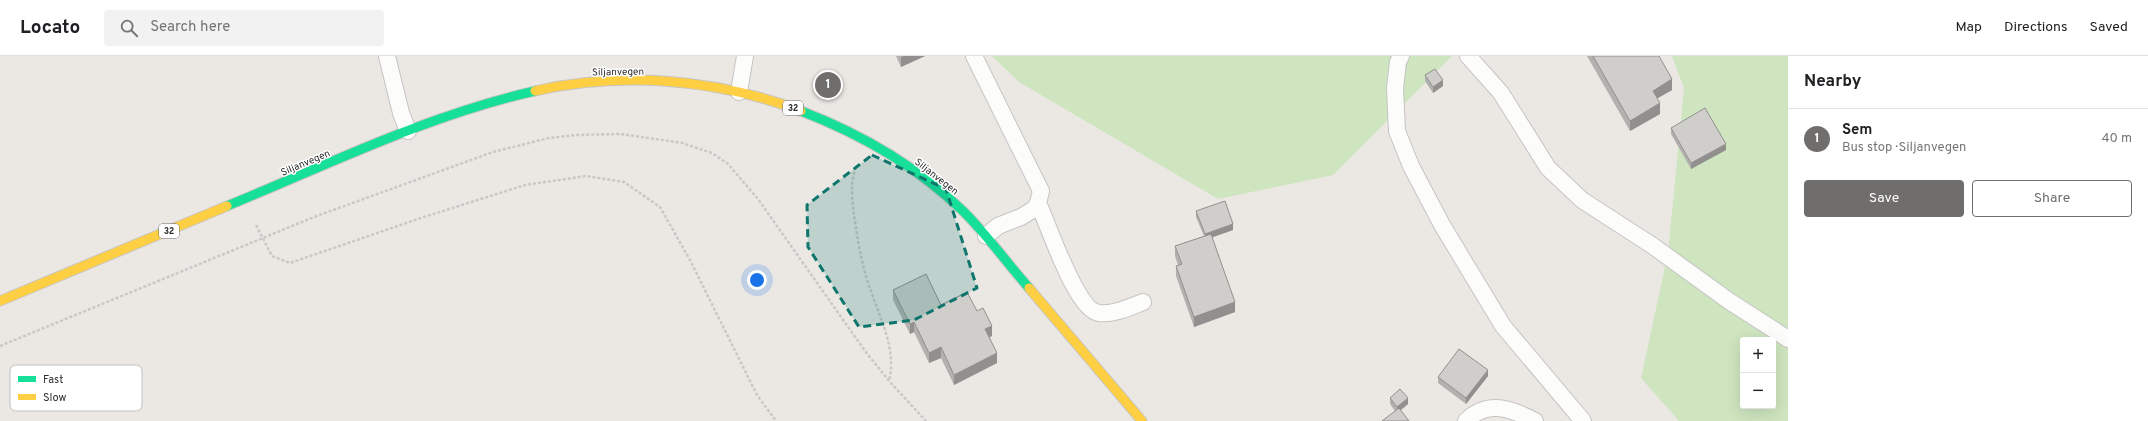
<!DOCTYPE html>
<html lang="en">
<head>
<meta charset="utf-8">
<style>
  body { margin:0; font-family:Overpass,sans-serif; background:#f2f2f2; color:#202124 }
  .controls { position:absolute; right:12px; bottom:12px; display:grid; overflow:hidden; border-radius:4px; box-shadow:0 4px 16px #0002 }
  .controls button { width:36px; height:36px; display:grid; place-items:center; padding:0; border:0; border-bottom:1px solid #e0e0e0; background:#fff; color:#202124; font:20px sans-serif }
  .you { position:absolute; left:757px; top:224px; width:14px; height:14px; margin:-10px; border:3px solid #fff; border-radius:50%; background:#1a73e8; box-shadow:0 0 0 6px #1a73e833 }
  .badge { display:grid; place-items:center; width:26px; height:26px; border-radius:50%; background:#706e6d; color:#fff; font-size:13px; font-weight:700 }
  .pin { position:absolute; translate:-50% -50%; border:2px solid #fff; box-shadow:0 1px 4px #0006 }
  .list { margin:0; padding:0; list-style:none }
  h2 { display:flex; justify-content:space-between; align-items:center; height:52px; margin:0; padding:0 16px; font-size:17px }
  h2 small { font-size:13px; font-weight:400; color:#757577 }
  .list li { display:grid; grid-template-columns:26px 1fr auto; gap:12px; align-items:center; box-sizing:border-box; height:60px; padding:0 16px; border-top:1px solid #e0e0e0 }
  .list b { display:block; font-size:15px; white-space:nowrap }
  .list p { margin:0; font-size:13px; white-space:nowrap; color:#757577 }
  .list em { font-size:13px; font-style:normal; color:#757577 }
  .actions { display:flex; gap:8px; padding:12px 16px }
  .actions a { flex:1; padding:9px 0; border:1px solid #706e6d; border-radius:4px; text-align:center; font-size:14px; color:#706e6d }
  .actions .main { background:#706e6d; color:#fff }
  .icon { flex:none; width:22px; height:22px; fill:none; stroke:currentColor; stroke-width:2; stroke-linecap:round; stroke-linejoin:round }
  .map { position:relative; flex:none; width:1788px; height:365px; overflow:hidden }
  header { display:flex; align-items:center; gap:24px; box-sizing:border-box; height:56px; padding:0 20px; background:#fff; border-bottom:1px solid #e0e0e0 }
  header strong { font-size:19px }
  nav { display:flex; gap:22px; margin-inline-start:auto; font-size:14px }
  .search { width:280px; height:36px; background:#f2f2f2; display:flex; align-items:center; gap:10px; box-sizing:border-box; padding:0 14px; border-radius:4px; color:#757577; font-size:15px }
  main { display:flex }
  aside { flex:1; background:#fff }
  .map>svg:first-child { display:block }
  .green { fill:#cee5bf; fill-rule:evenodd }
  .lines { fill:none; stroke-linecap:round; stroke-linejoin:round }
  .lane-casing { stroke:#c5c4c4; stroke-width:18 }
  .fast-casing { stroke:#c6c5c3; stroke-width:11 }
  .slow-casing { stroke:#c6c5c3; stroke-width:11 }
  .path { stroke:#c8c8c8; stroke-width:2.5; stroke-dasharray:3 2; stroke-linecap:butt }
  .lane { stroke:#fcfcfb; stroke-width:16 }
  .fast { stroke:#16e098; stroke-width:9 }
  .slow { stroke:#ffcf43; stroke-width:9 }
  .wall { fill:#b3b1af }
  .shaded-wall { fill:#92908e }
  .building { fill:#d0cecb; stroke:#92908e }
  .marked { fill:#0f766e; fill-opacity:0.2; stroke:#0f766e; stroke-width:3; stroke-dasharray:8 5; stroke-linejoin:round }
  .labels { text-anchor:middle; stroke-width:3; stroke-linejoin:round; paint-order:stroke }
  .shield { fill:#fff; stroke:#6c6c6c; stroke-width:1 }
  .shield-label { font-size:9px; font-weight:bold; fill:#2d2d2d }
  .street-label { font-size:10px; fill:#2d2d2d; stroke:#fff }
  .key { fill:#fff; stroke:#c0c0c0; stroke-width:1 }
  .key-label { font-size:11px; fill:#2d2d2d }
</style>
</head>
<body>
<header>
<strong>Locato</strong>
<div class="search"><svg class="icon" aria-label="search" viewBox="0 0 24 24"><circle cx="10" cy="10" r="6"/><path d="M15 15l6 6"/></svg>Search here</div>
<nav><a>Map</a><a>Directions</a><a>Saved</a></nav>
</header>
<main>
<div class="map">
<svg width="1788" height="365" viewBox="0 0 1788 365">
  <rect width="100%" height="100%" fill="#ebe8e4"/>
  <path class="green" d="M992 0H1452L1333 119 1218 143 1019 26Z
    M1672 0H1788V365H1679L1641 322 1668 197 1684 32ZM1743 284H1773V350H1743Z"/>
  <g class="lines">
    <defs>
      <path id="lane" d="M387 0 401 57 408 75
        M974 0 1041 135 1038 147 1034 153 1021 161 998 170 986 180
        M1401 0 1398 6 1395 32 1397 75 1411 110 1442 169 1503 270 1583 365
        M1468 0 1501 37 1548 112 1582 144 1653 190 1729 245 1788 283
        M739 36 745 0
        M1038 147C1048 167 1076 255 1099 257 1113 259 1130 251 1143 246
        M1466 365C1488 343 1512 353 1535 365"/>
      <path id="fast" d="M801 55C861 78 917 110 964 156 987 179 1007 207 1029 232
        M227 150C327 109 428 59 535 35"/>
      <path id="slow" d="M535 35C622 15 718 23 801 55
        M1029 232 1142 365
        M0 245 227 150"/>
    </defs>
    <use href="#lane" class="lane-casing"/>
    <use href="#fast" class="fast-casing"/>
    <use href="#slow" class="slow-casing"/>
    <path class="path" d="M856 111C850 126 852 144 854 159 857 179 860 200 866 220 875 253 898 290 889 325
      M256 169 272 200 290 207 424 161 525 129 586 120 624 126 660 151 691 206 757 339 776 365
      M0 290 314 161 493 96 549 82 576 79 621 78 682 87 712 97 728 108 758 143 865 295 889 325 926 365"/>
    <use href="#lane" class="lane"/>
    <use href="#fast" class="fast"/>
    <use href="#slow" class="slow"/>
  </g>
  <path class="wall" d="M896 0H925L901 11Z
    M1587 0H1659L1672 34 1657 42 1660 58 1630 75Z
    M1425 19 1443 30 1433 37 1425 25Z
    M1671 72 1726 94 1691 113 1671 78Z
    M1196 155 1233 174 1212 181 1235 256 1194 271 1176 220V210L1178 209 1175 200V190L1204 180 1196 161Z
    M893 234 941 249 977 255 992 280 990 281 997 307 954 329 941 302 929 307 914 276 910 278 893 244Z
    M1488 320 1466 348 1438 327V321Z
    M1390 342 1408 348 1401 354 1395 355 1390 348Z"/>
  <path class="shaded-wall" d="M904 0H925L901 11V1Z
    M1672 23V34L1653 45V35Z
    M1443 24V30L1433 37V31Z
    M1660 47V58L1630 75V65Z
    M1726 88V94L1691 113V107Z
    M1233 168V174L1205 184V178Z
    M1235 246V256L1194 271V261Z
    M914 266V276L910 278V268Z
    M992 270V280L985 283V273Z
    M941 291V302L929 307V297Z
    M997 297V307L954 329V319Z
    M1488 314V320L1466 348V342Z
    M1408 342V348L1397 357V351Z"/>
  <path class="building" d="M1593 0H1659L1672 23 1653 35 1660 47 1630 65Z
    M1435 13 1443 24 1433 31 1425 19Z
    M1705 52 1726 88 1691 107 1671 72Z
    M1225 145 1233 168 1205 178 1196 155Z
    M1211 178 1235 246 1194 261 1176 210 1182 208 1175 190Z
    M926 218 941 249 967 236 977 255 983 252 992 270 985 273 997 297 954 319 941 291 929 297 914 266 910 268 893 234Z
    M1459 293 1488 314 1466 342 1438 321Z
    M1400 333 1408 342 1397 351 1390 342Z
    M1399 352 1409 365H1382Z"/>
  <path class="marked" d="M872 99 946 133 977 232 914 264 859 271 808 191 807 149Z"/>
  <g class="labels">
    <g class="shield">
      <rect x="783" y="45" width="20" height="14" rx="3"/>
      <rect x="159" y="168" width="20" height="14" rx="3"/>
    </g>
    <g class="shield-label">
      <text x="793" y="55">32</text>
      <text x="169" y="178">32</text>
    </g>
    <g class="street-label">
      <text transform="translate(618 15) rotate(-1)" y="4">Siljanvegen</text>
      <text transform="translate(305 106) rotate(-23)" y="4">Siljanvegen</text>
      <text transform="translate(937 120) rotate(38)" y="4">Siljanvegen</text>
    </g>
  </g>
  <rect x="10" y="309" width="132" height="46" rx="6" class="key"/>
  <rect x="18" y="320" width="18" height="6" fill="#16e098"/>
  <rect x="18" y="338" width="18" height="6" fill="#ffcf43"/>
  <g class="key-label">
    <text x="43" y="327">Fast</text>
    <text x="43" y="345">Slow</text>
  </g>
</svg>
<div class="controls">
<button>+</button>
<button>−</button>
</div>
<div class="you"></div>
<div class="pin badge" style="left:828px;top:29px">1</div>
</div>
<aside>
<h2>Nearby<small></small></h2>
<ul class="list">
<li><span class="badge">1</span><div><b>Sem</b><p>Bus stop · Siljanvegen</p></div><em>40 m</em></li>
</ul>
<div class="actions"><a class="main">Save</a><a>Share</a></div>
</aside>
</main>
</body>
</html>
